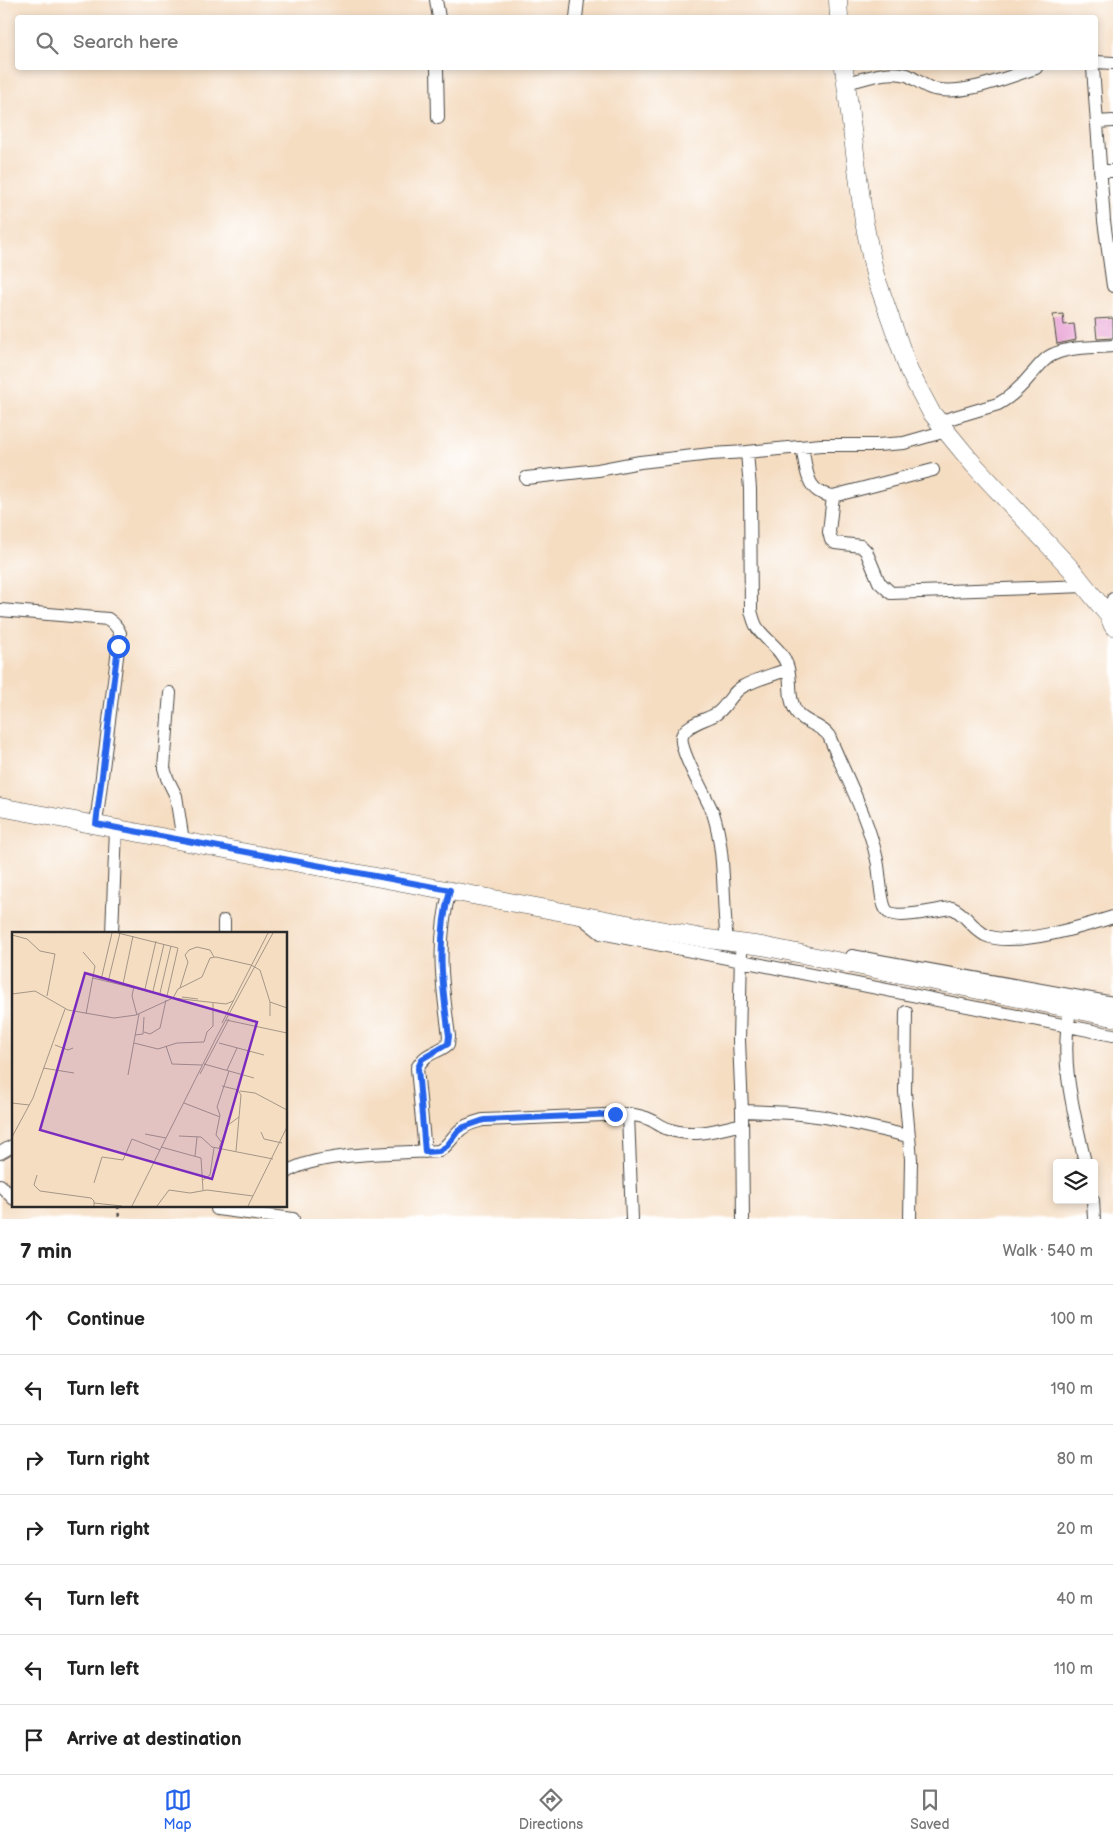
<!DOCTYPE html>
<html lang="en">
<head>
<meta charset="utf-8">
<style>
  body { margin:0; font-family:"Balsamiq Sans",sans-serif; background:#f6f6f6; color:#222 }
  .controls { position:absolute; right:15px; bottom:15px; display:grid; overflow:hidden; border-radius:5px; box-shadow:0 2px 8px #0003 }
  .controls button { width:45px; height:45px; display:grid; place-items:center; padding:0; border:0; border-bottom:1px solid #e0e0e0; background:#fff; color:#222; font:25px sans-serif }
  .stop { position:absolute; width:15px; height:15px; margin:-11px; border:4px solid #2563eb; border-radius:50%; background:#fff }
  .stop.end { background:#2563eb; border-color:#fff; box-shadow:0 1px 5px #0008 }
  .list { margin:0; padding:0; list-style:none }
  h2 { display:flex; justify-content:space-between; align-items:center; height:65px; margin:0; padding:0 20px; font-size:21px }
  h2 small { font-size:16px; font-weight:400; color:#767676 }
  .list li { display:grid; grid-template-columns:32px 1fr auto; gap:15px; align-items:center; box-sizing:border-box; height:70px; padding:0 20px; border-top:1px solid #e0e0e0 }
  .list b { display:block; font-size:19px; white-space:nowrap }
  .list em { font-size:16px; font-style:normal; color:#767676 }
  .icon { flex:none; width:28px; height:28px; fill:none; stroke:currentColor; stroke-width:2; stroke-linecap:round; stroke-linejoin:round }
  .map { position:relative; flex:none; width:1113px; height:1219px; overflow:hidden }
  .search { position:absolute; background:#fff; box-shadow:0 2px 8px #0003; left:15px; right:15px; top:15px; height:55px; display:flex; align-items:center; gap:12px; box-sizing:border-box; padding:0 18px; border-radius:5px; color:#767676; font-size:19px }
  .sheet { height:555px; background:#fff }
  nav { display:flex; justify-content:space-around; align-items:center; box-sizing:border-box; height:70px; border-top:1px solid #e0e0e0; background:#fff; font-size:14px; color:#767676 }
  nav a { display:grid; justify-items:center; gap:2px }
  nav .on { color:#2563eb }
  .map>svg:first-child { display:block }
  .building { fill:#e79dd1 }
  .lines { fill:none; stroke-linecap:round; stroke-linejoin:round }
  .street-casing { stroke:#494642; stroke-width:14 }
  .secondary-casing { stroke:#494642; stroke-width:19 }
  .path { stroke:#494642; stroke-width:2.5; stroke-dasharray:4 4; stroke-linecap:butt }
  .street { stroke:#fff; stroke-width:12 }
  .secondary { stroke:#fff; stroke-width:18 }
  .route { stroke:#2563eb; stroke-width:6 }
  .inset-road { fill:none; stroke:#a49686; stroke-width:1 }
  .view { fill:#7b2cbf; fill-opacity:0.15; stroke:#7b2cbf; stroke-width:2.5 }
  .inset-edge { fill:none; stroke:#2b2b2b; stroke-width:2.5 }
</style>
</head>
<body>
<div class="map">
<svg width="1113" height="1219" viewBox="0 0 1113 1219">
  <rect width="100%" height="100%" fill="#fff"/>
  <filter id="ink" filterUnits="userSpaceOnUse"><feTurbulence type="fractalNoise" baseFrequency=".02" numOctaves="2"/><feDisplacementMap in="SourceGraphic" scale="10" xChannelSelector="R" yChannelSelector="G"/><feConvolveMatrix kernelMatrix="1 2 1 2 8 2 1 2 1" color-interpolation-filters="sRGB"/></filter>
  <filter id="wash" filterUnits="userSpaceOnUse"><feTurbulence type="fractalNoise" baseFrequency=".0096" numOctaves="4" result="noise"/><feDisplacementMap in="SourceGraphic" scale="20" xChannelSelector="R" yChannelSelector="G"/><feGaussianBlur stdDeviation="1.12" result="paint"/><feColorMatrix in="noise" values="0 0 0 0 0 0 0 0 0 0 0 0 0 0 0 0 0 1.4 0 .05"/><feComposite in="paint" operator="in"/></filter>
  <g filter="url(#wash)">
    <rect width="100%" height="100%" fill="#f5ddc2"/>
    <g id="blocks">
      <path class="building" d="M1063 314 1064 325 1074 324 1076 340 1057 344 1053 315Z
        M1113 318V338L1097 339 1095 319Z"/>
    </g>
  </g>
  <g filter="url(#ink)">
    <use href="#blocks" fill-opacity="0" stroke="#494642" stroke-width="1"/>
    <g class="lines">
      <defs>
        <path id="street" d="M436 0 439 18
          M576 18 578 0
          M1096 62 1113 63
          M437 68 438 118
          M1093 68 1104 221 1113 286
          M846 83C865 79 888 69 907 75 916 79 924 87 934 89 964 96 1007 77 1036 68
          M1097 122 1113 121
          M1100 171H1113
          M938 422 998 404C1011 397 1021 387 1030 376 1037 369 1043 359 1052 355 1069 346 1094 348 1113 346
          M802 447C807 470 805 493 833 496L933 470
          M747 452 750 489 751 611C753 617 754 624 758 629 767 641 782 650 787 665 793 681 786 699 798 714 807 724 821 725 829 736 846 777 868 817 877 860 880 871 880 906 888 912 900 920 938 909 952 908 966 914 972 928 985 935 1012 948 1085 926 1113 917
          M526 478 598 470 640 462 711 454 747 452 821 445H877L904 443 946 431
          M833 496 829 532 831 540 835 543 861 546 866 551 879 582 891 593 1086 586
          M0 610 108 619C114 623 117 626 120 633L96 824
          M1109 616 1113 599
          M170 693 164 768 167 778 176 796 183 841
          M581 917 601 933 1113 1035
          M224 921V933
          M112 933 116 828
          M727 941C722 900 726 852 713 813 707 797 678 750 682 736 686 724 706 720 716 714 727 707 731 693 742 687 756 679 773 675 788 669
          M741 954 739 1040 742 1111 743 1219
          M852 956 1113 1003
          M906 1012 905 1092 911 1159 910 1219
          M1069 1017C1060 1066 1075 1115 1085 1163
          M742 1111 792 1113 825 1117 908 1136
          M628 1114 632 1219
          M425 1152 417 1068C427 1050 436 1055 448 1044L449 1036C442 985 436 941 450 890
          M0 1153 14 1145
          M286 1173C313 1152 403 1153 439 1151 449 1145 452 1137 460 1130 466 1124 476 1122 483 1120L628 1114C636 1115 643 1116 651 1120 657 1123 662 1127 668 1129 692 1138 718 1130 742 1124
          M0 1185 14 1199
          M1093 1200 1094 1219
          M217 1209 293 1219"/>
        <path id="secondary" d="M838 0 839 18
          M844 68 864 222 875 275 909 371 931 412 946 431 974 465 1072 570 1109 616 1113 626
          M0 807 708 939 762 946 1113 1017"/>
      </defs>
      <use href="#street" class="street-casing"/>
      <use href="#secondary" class="secondary-casing"/>
      <path class="path" d="M118 1205 119 1219"/>
      <use href="#street" class="street"/>
      <use href="#secondary" class="secondary"/>
    </g>
  </g>
  <g class="lines" filter="url(#ink)">
    <path class="route" d="M118 646 96 824 450 890C436 941 442 985 449 1036L448 1044 422 1059 418 1068 425 1152 439 1151 447 1146 458 1131 464 1127 484 1120 615 1114"/>
  </g>
  <g transform="translate(12 932)">
    <rect width="275" height="275" fill="#f5ddc2"/>
    <path class="inset-road" d="M106 1 166 16 155 64M0 3 15 7 28 19 43 22 35 64M71 20 83 34 74 82M81 46 155 64M89 48 100 1M96 50 108 1M111 52 121 4M122 54 120 64 125 83M168 56 176 30 173 23 177 18 185 15 198 18 202 25M133 57 144 9M141 59 152 12M148 61 159 14M0 62 23 59 56 78 102 86 124 83 161 66 214 72 221 69M170 65 186 67M161 66 166 57 190 45 198 26 204 25 239 33 248 38 258 70M258 84V70L275 76M214 88 275 101M210 91 256 1M132 100 138 102 148 96 154 68M123 103 131 102 132 85M122 111 146 117 165 111 192 110 195 100 201 94V71M207 111 252 123M43 113 56 118 61 116M154 114 160 132 190 133M192 132 242 146M31 136 62 141M215 138 225 116M188 142 217 87M116 143 127 82M210 154 226 158 229 163 224 219M228 159 243 161 275 178M0 171 17 173M172 171 208 185M249 200 252 207 270 211M133 202 154 206M167 204 189 205 200 215 261 227M0 205 21 166 53 77M210 211 204 203 208 183 205 175 217 139M149 215 189 226 191 258M207 216 216 193 227 185M183 224 185 205M25 243 22 253 28 259 79 266 82 269V274M191 248 198 243 202 216M82 251 90 225 111 228 120 207 148 218M82 271 110 274M120 274 204 106 261 1M145 274 157 258 178 261 195 258 241 264M236 274 275 195"/>
    <path class="view" d="M73 41 245 90 200 247 28 198Z"/>
    <rect width="275" height="275" class="inset-edge"/>
  </g>
</svg>
<div class="controls">
<button><svg class="icon" aria-label="layers" viewBox="0 0 24 24"><path d="M12 4l9 5-9 5-9-5zM3 14l9 5 9-5"/></svg></button>
</div>
<div class="stop" style="left:118px;top:646px"></div>
<div class="stop end" style="left:615px;top:1114px"></div>
<div class="search"><svg class="icon" aria-label="search" viewBox="0 0 24 24"><circle cx="10" cy="10" r="6"/><path d="M15 15l6 6"/></svg>Search here</div>
</div>
<section class="sheet">
<h2>7 min<small>Walk · 540 m</small></h2>
<ul class="list">
<li><svg class="icon" aria-label="ahead" viewBox="0 0 24 24"><path d="M12 20V5M6 11l6-6 6 6"/></svg><div><b>Continue</b></div><em>100 m</em></li>
<li><svg class="icon" aria-label="left" viewBox="0 0 24 24"><path d="M17 20v-9H6M10 6l-5 5 5 5"/></svg><div><b>Turn left</b></div><em>190 m</em></li>
<li><svg class="icon" aria-label="right" viewBox="0 0 24 24"><path d="M7 20v-9h11M14 6l5 5-5 5"/></svg><div><b>Turn right</b></div><em>80 m</em></li>
<li><svg class="icon" aria-label="right" viewBox="0 0 24 24"><path d="M7 20v-9h11M14 6l5 5-5 5"/></svg><div><b>Turn right</b></div><em>20 m</em></li>
<li><svg class="icon" aria-label="left" viewBox="0 0 24 24"><path d="M17 20v-9H6M10 6l-5 5 5 5"/></svg><div><b>Turn left</b></div><em>40 m</em></li>
<li><svg class="icon" aria-label="left" viewBox="0 0 24 24"><path d="M17 20v-9H6M10 6l-5 5 5 5"/></svg><div><b>Turn left</b></div><em>110 m</em></li>
<li><svg class="icon" aria-label="arrive" viewBox="0 0 24 24"><path d="M6 21V4h12l-3 4 3 4H6"/></svg><div><b>Arrive at destination</b></div></li>
</ul>
</section>
<nav>
<a class="on"><svg class="icon" aria-label="map" viewBox="0 0 24 24"><path d="M3 6l6-2 6 2 6-2v14l-6 2-6-2-6 2zM9 4v14M15 6v14"/></svg>Map</a>
<a><svg class="icon" aria-label="directions" viewBox="0 0 24 24"><path d="M12 3l9 9-9 9-9-9zM9 14v-3h6M13 9l2 2-2 2"/></svg>Directions</a>
<a><svg class="icon" aria-label="saved" viewBox="0 0 24 24"><path d="M7 4h10v16l-5-4-5 4z"/></svg>Saved</a>
</nav>
</body>
</html>
